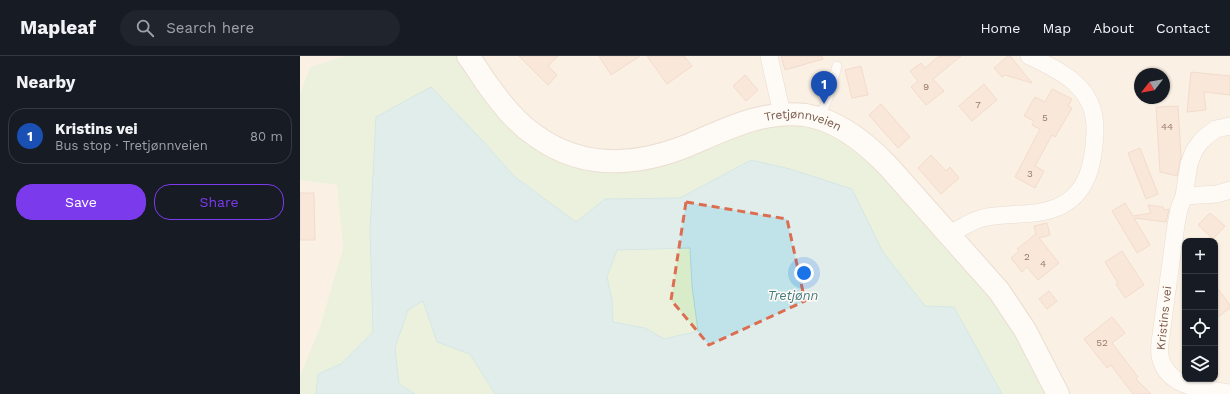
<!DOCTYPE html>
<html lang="en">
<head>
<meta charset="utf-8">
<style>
  body { margin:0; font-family:"Work Sans",sans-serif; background:#20242c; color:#f1f3f6 }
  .controls { position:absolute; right:12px; bottom:12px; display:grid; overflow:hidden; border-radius:8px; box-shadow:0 1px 3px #0004 }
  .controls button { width:36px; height:36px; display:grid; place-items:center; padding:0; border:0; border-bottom:1px solid #363941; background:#171b24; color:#f1f3f6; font:20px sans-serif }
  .compass { position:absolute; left:834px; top:12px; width:36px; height:36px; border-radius:50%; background:#171b24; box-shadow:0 1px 3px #0004; rotate:239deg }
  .you { position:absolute; left:504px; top:217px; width:14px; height:14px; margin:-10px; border:3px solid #fff; border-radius:50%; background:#1a73e8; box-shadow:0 0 0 6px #1a73e833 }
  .badge { display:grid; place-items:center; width:26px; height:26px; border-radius:50%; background:#7c3aed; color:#fff; font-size:13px; font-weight:700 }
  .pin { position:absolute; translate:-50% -33px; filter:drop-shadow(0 1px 2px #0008) }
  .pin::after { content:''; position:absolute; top:21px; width:14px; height:12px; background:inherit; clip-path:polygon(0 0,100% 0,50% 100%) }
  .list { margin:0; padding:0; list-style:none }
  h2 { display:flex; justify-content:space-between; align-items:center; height:52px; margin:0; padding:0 16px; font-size:17px }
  h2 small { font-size:13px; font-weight:400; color:#9ea1a6 }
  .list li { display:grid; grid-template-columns:26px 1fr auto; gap:12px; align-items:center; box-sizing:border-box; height:56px; margin:0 8px 8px; padding:0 8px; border:1px solid #363941; border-radius:16px }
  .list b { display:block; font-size:15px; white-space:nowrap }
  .list p { margin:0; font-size:13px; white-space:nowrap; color:#9ea1a6 }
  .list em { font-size:13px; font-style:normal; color:#9ea1a6 }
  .actions { display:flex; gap:8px; padding:12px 16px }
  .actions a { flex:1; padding:9px 0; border:1px solid #7c3aed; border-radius:16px; text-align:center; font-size:14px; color:#7c3aed }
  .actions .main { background:#7c3aed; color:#fff }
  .icon { flex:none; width:22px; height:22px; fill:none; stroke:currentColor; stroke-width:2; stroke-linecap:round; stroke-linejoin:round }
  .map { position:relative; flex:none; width:930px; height:338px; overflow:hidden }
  header { display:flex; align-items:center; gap:24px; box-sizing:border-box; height:56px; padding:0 20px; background:#171b24; border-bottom:1px solid #363941 }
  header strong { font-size:19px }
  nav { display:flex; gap:22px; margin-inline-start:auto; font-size:14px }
  .search { width:280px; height:36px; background:#20242c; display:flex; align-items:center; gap:10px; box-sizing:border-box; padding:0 14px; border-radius:22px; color:#9ea1a6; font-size:15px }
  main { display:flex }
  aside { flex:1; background:#171b24 }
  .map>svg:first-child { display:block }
  .residential { fill:#f5e8da; fill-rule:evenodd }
  .green { fill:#d8ecc9 }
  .water { fill:#bfe3e8; stroke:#a5d3da; fill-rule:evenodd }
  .building { fill:#f3d5c3; stroke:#e6bba3 }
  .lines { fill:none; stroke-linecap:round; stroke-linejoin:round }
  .lane-casing { stroke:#d1beb0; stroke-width:10 }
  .street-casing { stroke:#d1beb0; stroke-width:18 }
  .secondary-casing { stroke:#d6c0b0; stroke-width:24 }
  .lane { stroke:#fff; stroke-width:9 }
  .street { stroke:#fff; stroke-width:17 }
  .secondary { stroke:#fff; stroke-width:22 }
  .marked { fill:none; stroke:#dc6d51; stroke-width:3; stroke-dasharray:8 5; stroke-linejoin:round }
  .labels { text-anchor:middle; stroke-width:3; stroke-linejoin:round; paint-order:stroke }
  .number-label { font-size:10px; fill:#987a6a }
  .street-label { font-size:12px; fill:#7a5c4d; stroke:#fffaf3 }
  .water-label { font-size:13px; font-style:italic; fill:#437c86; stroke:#fffaf3 }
</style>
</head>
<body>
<header>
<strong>Mapleaf</strong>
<div class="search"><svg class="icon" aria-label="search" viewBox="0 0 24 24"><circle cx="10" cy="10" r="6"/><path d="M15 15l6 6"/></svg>Search here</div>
<nav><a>Home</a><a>Map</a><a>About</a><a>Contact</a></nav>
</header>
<main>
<aside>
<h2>Nearby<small></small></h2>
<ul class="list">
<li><span class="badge" style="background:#1a4fb4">1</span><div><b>Kristins vei</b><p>Bus stop · Tretjønnveien</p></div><em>80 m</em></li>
</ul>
<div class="actions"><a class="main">Save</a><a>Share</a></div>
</aside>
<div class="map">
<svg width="930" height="338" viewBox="0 0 930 338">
  <rect width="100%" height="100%" fill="#fdf6ec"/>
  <path class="residential" d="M0 0H45L10 11 0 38Z
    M165 0H930V338H759L308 110 231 85ZM840 18H864V42H840ZM885 185H915V323H885Z
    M0 124 37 129 43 192 19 274 0 319Z"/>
  <path class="green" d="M45 0H165L231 85 308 110 469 59 529 60 650 180 759 338H702L654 251 625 250 583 196 552 133 451 104 380 142 305 143 276 166 215 121 181 83 72 229 73 276 41 308 18 318 16 338H0V319L19 274 43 192 37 129 0 124V38L10 11Z
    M390 192 392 230 398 275 364 283 345 272 313 266 312 244 307 221 317 194Z
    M123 245 137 286 170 298 195 338H115L99 328 95 292 108 254Z"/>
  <path class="water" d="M131 31 181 83 215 121 276 166 305 143 380 142 451 104 490 113 552 133 583 196 625 250 654 251 702 338H195L170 298 137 286 123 245 108 254 95 292 99 328 115 338H16L18 318 41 308 73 276 70 175 76 61ZM390 192 392 230 398 275 364 283 345 272 313 266 312 244 307 221 317 194Z"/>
  <path class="building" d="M219 0H258L248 10 257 19 248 29Z
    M299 0H340L311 19Z
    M347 0H384L392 10 367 28Z
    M481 0H522L523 3 485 14Z
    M639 0H661L633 23 644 35 626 49 611 31 618 25 610 15 621 7 625 12Z
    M708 0H710L732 27 705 19 702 21 694 12Z
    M561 10 568 39 552 42 545 14Z
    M891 16 930 20V39L904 36 906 54 887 56Z
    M445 19 458 34 446 45 433 30Z
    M684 28 697 44 672 65 659 50Z
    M752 33 772 43 768 50 772 52 755 81 752 79 735 110 744 115 735 132 715 121 740 73 732 69 734 65 724 60 735 41 745 46Z
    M581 48 610 81 598 92 569 59Z
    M878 50 881 101 877 120 860 116 856 51Z
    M840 92 858 138 846 143 828 97Z
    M631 99 646 115 650 111 659 122 641 138 618 112Z
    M0 137H14L15 184H0Z
    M825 147 833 160 851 157 848 149 863 151 864 154 869 153 866 166 834 162 850 189 837 197 812 155Z
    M910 157 925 170 913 183 898 169Z
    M747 167 750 179 739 182 759 207 738 224 727 211 722 216 711 202 719 195 717 193 736 178 734 170Z
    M822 195 844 229 825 242 816 228 818 227 805 206Z
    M915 229 930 249V252L915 263Z
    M749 235 757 245 747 253 739 243Z
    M812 261 825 277 812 287 838 321 836 323 851 338H833L811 309 807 312 784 283Z"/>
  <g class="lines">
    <defs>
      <path id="lane" d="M519 63 529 40 537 10"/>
      <path id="street" d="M469 0 482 58
        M930 70 916 73 909 78 901 85 894 95 889 108 884 140 879 153 876 169 861 279C860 286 858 296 861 304 870 333 905 333 930 337
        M884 140 917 138 930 134
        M650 179C659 172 671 166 682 162 699 158 717 159 734 157 783 152 794 117 795 74 796 32 762 15 729 0"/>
      <g id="secondary">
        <path id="s1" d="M168 0C174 8 179 16 185 25 200 46 215 66 236 80 283 114 337 110 389 89 426 73 463 54 505 59 538 64 566 87 588 110L699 235 725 274 758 338"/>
      </g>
    </defs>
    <use href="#lane" class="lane-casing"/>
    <use href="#street" class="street-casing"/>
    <use href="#secondary" class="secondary-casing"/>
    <use href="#lane" class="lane"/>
    <use href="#street" class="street"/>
    <use href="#secondary" class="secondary"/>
  </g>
  <path d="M0 0H930V338H0ZM386 146 487 163 505 245 409 289 371 244Z" fill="#fdf6ec" fill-opacity=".55" fill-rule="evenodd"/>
  <path class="marked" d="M386 146 487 163 505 245 409 289 371 244Z"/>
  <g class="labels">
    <g class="number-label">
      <text x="626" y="34">9</text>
      <text x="678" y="52">7</text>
      <text x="745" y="65">5</text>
      <text x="867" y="74">44</text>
      <text x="730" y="121">3</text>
      <text x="727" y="204">2</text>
      <text x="743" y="211">4</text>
      <text x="802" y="290">52</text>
    </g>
    <g class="street-label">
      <text dy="4" stroke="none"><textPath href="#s1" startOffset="386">Tretjønnveien</textPath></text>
      <text transform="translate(864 262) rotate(-84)" y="4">Kristins vei</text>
    </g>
    <g class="water-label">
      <text x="493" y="244">Tretjønn</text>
    </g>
  </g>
</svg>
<div class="controls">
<button>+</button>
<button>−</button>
<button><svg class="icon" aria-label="locate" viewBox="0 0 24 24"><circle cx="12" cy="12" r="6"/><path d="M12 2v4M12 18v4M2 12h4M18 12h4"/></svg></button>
<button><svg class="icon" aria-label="layers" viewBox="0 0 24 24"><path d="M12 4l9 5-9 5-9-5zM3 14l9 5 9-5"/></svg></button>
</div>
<svg class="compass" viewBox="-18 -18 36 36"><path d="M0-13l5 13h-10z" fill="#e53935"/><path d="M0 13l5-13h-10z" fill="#9ea1a6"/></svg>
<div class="you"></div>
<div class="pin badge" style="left:524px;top:48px;background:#1a4fb4">1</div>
</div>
</main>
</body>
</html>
